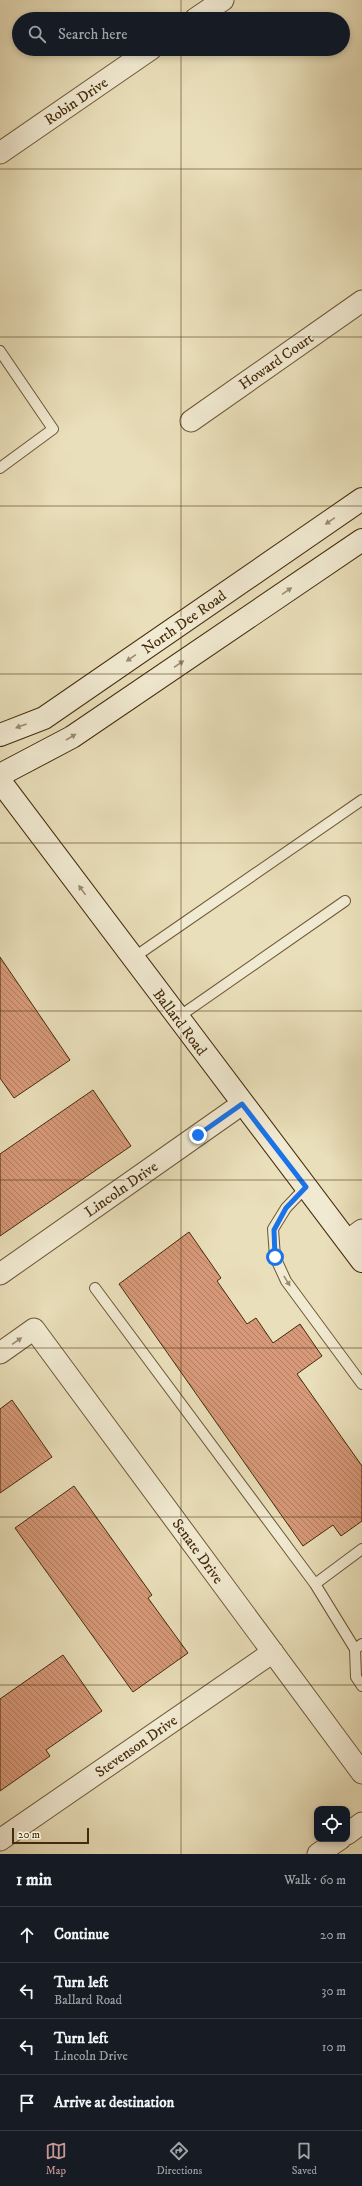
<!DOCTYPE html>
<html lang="en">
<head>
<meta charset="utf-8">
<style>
  body { margin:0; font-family:"IM FELL DW Pica",serif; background:#20242c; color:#f1f3f6 }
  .controls { position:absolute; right:12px; bottom:12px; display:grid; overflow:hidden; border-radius:8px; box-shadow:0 2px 6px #0003 }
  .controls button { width:36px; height:36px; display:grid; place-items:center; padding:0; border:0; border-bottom:1px solid #363941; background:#171b24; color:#f1f3f6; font:20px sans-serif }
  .scale { position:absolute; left:12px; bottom:10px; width:77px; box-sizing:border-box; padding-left:4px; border:2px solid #452b0b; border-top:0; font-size:11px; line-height:14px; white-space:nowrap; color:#452b0b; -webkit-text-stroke:3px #f1ead2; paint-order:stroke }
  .stop { position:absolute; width:12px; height:12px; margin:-9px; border:3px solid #1a73e8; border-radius:50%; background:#fff }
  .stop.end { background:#1a73e8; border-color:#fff; box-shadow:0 1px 4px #0008 }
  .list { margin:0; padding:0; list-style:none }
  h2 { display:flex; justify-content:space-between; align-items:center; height:52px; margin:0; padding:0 16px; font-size:17px }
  h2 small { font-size:13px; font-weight:400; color:#9ea1a6 }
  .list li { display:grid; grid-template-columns:26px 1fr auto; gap:12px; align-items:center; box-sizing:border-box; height:56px; padding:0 16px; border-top:1px solid #363941 }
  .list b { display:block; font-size:15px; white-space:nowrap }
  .list p { margin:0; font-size:13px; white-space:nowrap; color:#9ea1a6 }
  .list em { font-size:13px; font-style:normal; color:#9ea1a6 }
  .icon { flex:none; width:22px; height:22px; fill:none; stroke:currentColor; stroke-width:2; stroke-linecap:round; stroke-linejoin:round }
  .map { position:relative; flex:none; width:362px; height:1854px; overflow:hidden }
  .search { position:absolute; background:#171b24; box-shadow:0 2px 6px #0003; left:12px; right:12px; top:12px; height:44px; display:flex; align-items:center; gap:10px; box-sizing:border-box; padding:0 14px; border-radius:22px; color:#9ea1a6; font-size:15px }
  .sheet { height:276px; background:#171b24 }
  nav { display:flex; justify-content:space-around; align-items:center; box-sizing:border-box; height:56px; border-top:1px solid #363941; background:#171b24; font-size:11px; color:#9ea1a6 }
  nav a { display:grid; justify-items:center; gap:2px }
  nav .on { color:#c59692 }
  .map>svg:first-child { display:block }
  .building { fill:url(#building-back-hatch); stroke:#452b0b }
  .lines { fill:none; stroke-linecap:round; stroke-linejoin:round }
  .lane-casing { stroke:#6e5837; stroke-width:12 }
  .street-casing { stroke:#6e5837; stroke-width:23 }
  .secondary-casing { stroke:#452b0b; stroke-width:24 }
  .lane { stroke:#f1ead2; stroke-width:10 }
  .street { stroke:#f1ead2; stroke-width:21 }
  .secondary { stroke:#f1ead2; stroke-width:22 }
  .oneway { fill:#9b8a6e }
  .route { stroke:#1a73e8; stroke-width:5 }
  .grid { fill:none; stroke:#452b0b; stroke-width:1; stroke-opacity:0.55 }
  .labels { text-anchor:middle; stroke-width:3; stroke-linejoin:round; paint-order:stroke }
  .street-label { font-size:15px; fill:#452b0b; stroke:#f1ead2 }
</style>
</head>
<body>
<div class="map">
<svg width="362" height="1854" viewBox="0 0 362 1854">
  <defs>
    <pattern id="building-back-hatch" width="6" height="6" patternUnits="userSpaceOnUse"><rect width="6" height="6" fill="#d79979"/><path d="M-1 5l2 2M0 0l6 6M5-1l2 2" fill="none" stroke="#b07d61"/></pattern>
  </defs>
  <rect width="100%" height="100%" fill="#e9dfba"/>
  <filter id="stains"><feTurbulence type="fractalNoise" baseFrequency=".005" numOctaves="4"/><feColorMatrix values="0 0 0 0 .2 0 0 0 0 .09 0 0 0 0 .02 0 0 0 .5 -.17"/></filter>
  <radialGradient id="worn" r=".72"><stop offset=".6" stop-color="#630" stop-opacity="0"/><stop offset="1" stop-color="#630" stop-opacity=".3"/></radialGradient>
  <path class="building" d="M0 957 70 1060 14 1098 0 1078Z
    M93 1090 131 1146 0 1236V1154Z
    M189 1232 221 1278 217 1281 247 1324 256 1318 273 1343 300 1324 322 1356 297 1374 362 1466V1521L341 1536 333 1525 303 1546 119 1284Z
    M12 1400 52 1457 0 1493V1409Z
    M74 1486 152 1595 148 1598 188 1653 133 1692 15 1528Z
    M63 1655 102 1711 46 1750 50 1756 0 1791V1699Z"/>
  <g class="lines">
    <defs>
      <path id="lane" d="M0 351 53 429 0 468
        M133 958 362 800
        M177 1018 345 901
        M306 1187 286 1208 273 1229 275 1257 286 1281 362 1384
        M95 1288 315 1584
        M362 1549 315 1584 355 1649 362 1644
        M355 1649 356 1677 362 1686"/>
      <path id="street" d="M195 19 223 0
        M0 153 151 49
        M191 421 362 301
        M347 1241 362 1230
        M0 1274 242 1104
        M0 1353 34 1329 362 1773
        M347 1834 362 1823
        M0 1840 273 1652
        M318 1854 340 1839"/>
      <path id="secondary" d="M0 735 44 718 362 499
        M0 775 72 737 362 540
        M0 781 362 1261"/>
    </defs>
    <use href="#lane" class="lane-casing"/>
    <use href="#street" class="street-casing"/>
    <use href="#secondary" class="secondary-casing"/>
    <use href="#lane" class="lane"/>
    <use href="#street" class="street"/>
    <use href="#secondary" class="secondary"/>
  </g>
  <defs><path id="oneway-solid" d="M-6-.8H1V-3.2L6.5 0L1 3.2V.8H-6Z"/></defs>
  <g class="oneway">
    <use href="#oneway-solid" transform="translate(330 521) rotate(145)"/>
    <use href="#oneway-solid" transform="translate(287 591) rotate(-34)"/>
    <use href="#oneway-solid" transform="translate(131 658) rotate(145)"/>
    <use href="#oneway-solid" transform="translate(179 664) rotate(-34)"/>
    <use href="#oneway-solid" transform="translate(21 726) rotate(160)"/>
    <use href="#oneway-solid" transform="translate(71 737) rotate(-31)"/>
    <use href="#oneway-solid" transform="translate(82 890) rotate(-126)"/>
    <use href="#oneway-solid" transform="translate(287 1281) rotate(58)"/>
    <use href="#oneway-solid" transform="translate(17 1341) rotate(-35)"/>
  </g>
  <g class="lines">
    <path class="route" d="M198 1135 242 1104 306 1187 286 1208 274 1230 275 1257"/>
  </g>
  <path class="grid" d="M181 0V19M181 49V1854M0 169H362M0 337H362M0 506H362M0 674H362M0 843H362M0 1011H362M0 1180H362M0 1348H362M0 1517H362M0 1685H362"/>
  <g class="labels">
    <g class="street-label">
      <text transform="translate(76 101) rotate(-34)" y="5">Robin Drive</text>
      <text transform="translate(276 361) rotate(-35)" y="5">Howard Court</text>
      <text transform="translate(184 622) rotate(-35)" y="5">North Dee Road</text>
      <text transform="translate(180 1022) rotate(53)" y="5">Ballard Road</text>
      <text transform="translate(121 1189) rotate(-35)" y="5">Lincoln Drive</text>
      <text transform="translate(198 1551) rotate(54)" y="5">Senate Drive</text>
      <text transform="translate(136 1746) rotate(-35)" y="5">Stevenson Drive</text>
    </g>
  </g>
  <rect width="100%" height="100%" filter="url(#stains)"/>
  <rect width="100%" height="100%" fill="url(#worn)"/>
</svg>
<div class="controls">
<button><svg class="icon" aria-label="locate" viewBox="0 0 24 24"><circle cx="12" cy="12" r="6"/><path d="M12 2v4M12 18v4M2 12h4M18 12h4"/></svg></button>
</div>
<div class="scale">20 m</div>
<div class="stop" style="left:275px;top:1257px"></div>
<div class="stop end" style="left:198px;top:1135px"></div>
<div class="search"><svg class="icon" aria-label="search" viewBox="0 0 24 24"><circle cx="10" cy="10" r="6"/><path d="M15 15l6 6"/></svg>Search here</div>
</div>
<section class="sheet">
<h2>1 min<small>Walk · 60 m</small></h2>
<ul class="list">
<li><svg class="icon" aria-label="ahead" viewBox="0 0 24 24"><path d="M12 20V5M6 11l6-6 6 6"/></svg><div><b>Continue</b></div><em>20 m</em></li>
<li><svg class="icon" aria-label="left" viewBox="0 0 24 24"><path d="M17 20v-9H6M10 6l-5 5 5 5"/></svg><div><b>Turn left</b><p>Ballard Road</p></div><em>30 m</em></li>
<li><svg class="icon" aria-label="left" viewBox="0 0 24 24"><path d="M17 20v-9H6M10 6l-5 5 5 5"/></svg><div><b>Turn left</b><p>Lincoln Drive</p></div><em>10 m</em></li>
<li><svg class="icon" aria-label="arrive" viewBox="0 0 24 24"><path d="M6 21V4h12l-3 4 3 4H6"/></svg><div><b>Arrive at destination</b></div></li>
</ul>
</section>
<nav>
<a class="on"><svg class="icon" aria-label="map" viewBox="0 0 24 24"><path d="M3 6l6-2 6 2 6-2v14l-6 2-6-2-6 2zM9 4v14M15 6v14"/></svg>Map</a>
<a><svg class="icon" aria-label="directions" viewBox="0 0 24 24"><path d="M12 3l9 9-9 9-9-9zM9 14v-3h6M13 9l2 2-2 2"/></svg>Directions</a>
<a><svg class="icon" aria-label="saved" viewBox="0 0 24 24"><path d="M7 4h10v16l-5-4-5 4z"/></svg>Saved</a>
</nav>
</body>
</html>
